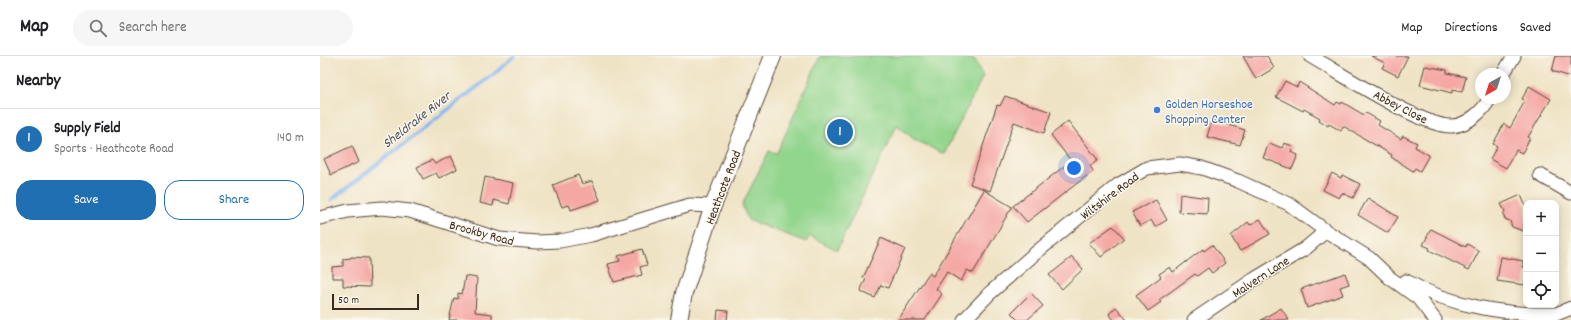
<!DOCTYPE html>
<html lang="en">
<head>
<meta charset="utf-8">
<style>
  body { margin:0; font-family:Dekko,sans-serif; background:#f6f6f6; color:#202124 }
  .controls { position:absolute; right:12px; bottom:12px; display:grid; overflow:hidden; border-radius:8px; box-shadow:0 2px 10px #0003 }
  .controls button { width:36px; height:36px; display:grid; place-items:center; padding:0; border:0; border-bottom:1px solid #e0e0e0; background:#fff; color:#202124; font:20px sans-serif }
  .compass { position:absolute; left:1155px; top:12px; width:36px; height:36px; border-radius:50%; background:#fff; box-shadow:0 2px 10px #0003; rotate:219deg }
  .scale { position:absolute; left:12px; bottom:10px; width:87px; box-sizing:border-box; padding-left:4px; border:2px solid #3b2a1e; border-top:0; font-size:11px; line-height:14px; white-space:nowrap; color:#3b2a1e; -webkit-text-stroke:3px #fbf7ec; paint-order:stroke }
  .you { position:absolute; left:754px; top:112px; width:14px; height:14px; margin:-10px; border:3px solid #fff; border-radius:50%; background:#1a73e8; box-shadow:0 0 0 6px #1a73e833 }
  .badge { display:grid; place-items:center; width:26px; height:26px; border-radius:50%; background:#1f6fb2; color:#fff; font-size:13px; font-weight:700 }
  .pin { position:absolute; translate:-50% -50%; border:2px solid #fff; box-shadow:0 1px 4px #0006 }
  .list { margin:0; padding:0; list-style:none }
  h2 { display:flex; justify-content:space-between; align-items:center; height:52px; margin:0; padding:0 16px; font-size:17px }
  h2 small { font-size:13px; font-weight:400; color:#757577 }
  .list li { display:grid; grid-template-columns:26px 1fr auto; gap:12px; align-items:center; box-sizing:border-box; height:60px; padding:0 16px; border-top:1px solid #e0e0e0 }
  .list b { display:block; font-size:15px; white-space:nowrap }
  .list p { margin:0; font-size:13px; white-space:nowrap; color:#757577 }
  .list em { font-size:13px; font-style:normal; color:#757577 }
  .actions { display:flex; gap:8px; padding:12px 16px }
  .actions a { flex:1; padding:9px 0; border:1px solid #1f6fb2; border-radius:16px; text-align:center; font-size:14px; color:#1f6fb2 }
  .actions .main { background:#1f6fb2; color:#fff }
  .icon { flex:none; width:22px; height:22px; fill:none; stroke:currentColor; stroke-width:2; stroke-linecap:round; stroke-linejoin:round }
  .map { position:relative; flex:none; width:1251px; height:264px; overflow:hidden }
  header { display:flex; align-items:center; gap:24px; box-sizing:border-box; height:56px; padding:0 20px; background:#fff; border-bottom:1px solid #e0e0e0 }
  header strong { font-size:19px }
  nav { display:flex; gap:22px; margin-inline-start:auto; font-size:14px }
  .search { width:280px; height:36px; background:#f6f6f6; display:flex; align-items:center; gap:10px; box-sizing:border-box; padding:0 14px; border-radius:22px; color:#757577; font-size:15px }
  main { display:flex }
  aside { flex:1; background:#fff }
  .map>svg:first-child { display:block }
  .green { fill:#92d58d; stroke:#668056 }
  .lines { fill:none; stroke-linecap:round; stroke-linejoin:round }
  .stream { stroke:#84b6f1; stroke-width:3.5 }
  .building { fill:#f5a7a4 }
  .minor-casing { stroke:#564637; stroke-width:15 }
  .tertiary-casing { stroke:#564637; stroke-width:18 }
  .minor { stroke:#fff; stroke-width:13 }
  .tertiary { stroke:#fff; stroke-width:16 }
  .shop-dot { fill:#3f7fe0; stroke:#fbf7ec; stroke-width:1.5 }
  .labels { text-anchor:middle; stroke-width:3; stroke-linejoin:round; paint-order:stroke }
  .shop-label { font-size:13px; fill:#366cbe; stroke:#fbf7ec; text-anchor:start }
  .street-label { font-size:13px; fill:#3b2a1e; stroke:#fbf7ec }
  .water-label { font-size:14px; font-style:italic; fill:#51545d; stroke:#fbf7ec }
</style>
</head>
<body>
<header>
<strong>Map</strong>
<div class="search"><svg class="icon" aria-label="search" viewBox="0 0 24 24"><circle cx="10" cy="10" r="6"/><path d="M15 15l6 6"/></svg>Search here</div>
<nav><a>Map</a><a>Directions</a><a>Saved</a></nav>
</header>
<main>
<aside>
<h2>Nearby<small></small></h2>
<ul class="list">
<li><span class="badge">1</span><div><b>Supply Field</b><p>Sports · Heathcote Road</p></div><em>140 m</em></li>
</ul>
<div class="actions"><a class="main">Save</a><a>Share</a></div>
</aside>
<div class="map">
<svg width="1251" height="264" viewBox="0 0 1251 264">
  <rect width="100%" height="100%" fill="#fbf7ec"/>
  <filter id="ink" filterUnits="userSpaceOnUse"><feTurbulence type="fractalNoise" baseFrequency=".025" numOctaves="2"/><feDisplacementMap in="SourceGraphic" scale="8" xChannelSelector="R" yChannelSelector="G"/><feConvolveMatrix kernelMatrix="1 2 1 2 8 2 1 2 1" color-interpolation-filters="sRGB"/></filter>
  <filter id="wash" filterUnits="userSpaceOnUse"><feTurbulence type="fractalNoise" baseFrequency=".012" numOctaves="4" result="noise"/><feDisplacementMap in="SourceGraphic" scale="16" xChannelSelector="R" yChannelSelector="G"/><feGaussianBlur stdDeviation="0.9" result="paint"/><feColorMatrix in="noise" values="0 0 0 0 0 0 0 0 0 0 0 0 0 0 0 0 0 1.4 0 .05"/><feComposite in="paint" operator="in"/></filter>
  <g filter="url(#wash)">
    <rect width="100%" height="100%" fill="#efe3c5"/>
    <path class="green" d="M500 0H644L655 5 663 20 624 98 595 84 577 69 517 194 490 180 486 186 428 164 422 149 449 95 457 97Z"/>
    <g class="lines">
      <path class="stream" d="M11 144 174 18 194 0"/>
    </g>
    <g id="blocks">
      <path class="building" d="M923 0H947L954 12 936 23Z
        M1051 0H1088L1078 20 1062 12 1065 7Z
        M1236 0H1251V21L1232 15Z
        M1105 10 1127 14V17L1146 21 1142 36 1132 34V37L1100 29Z
        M965 25 977 31 979 26 1015 49 1017 46 1021 48 1022 46 1044 59 1046 57 1060 65 1058 69 1081 83 1083 80 1097 87 1095 91 1109 99 1100 115 1095 112 1093 115 1071 101 1072 99 1023 70 1021 75 1009 68 1008 70 999 64 1000 62 984 53 983 55 956 41Z
        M1209 30 1231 43 1208 81 1210 82 1202 97 1196 94 1186 112 1170 103 1177 90 1173 88 1184 68 1190 72 1205 45 1202 43Z
        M685 40 731 56 724 77 694 66 670 135 650 128 677 49 680 50Z
        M892 64 925 74 920 89 887 81Z
        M748 65 778 104 770 110 773 115 707 166 693 150 751 105 731 79Z
        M949 87 962 92 964 87 973 90 971 96 978 99 972 113 943 102Z
        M32 90 39 106 11 119 4 103Z
        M131 100 137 113 119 122 116 117 103 123 97 111 112 104 115 108Z
        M1012 117 1021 122 1022 119 1040 128 1033 142 1022 137 1019 142 1003 134Z
        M258 119 262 128 272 125 280 144 251 154 249 149 242 151 233 129Z
        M165 121 193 127 189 148 174 144 173 150 160 147Z
        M664 134 692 151 653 217 647 214 641 225 627 216 616 233 622 238 605 264H578L609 217 613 220Z
        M860 138 888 142 887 158 859 156Z
        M1201 139 1206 151V176L1192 171 1190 165 1185 163 1183 159 1185 155 1181 148Z
        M1048 142 1078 161 1068 177 1038 159Z
        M836 144 847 164 835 171 831 164 820 170 812 156Z
        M940 163 950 178 920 195 911 180 928 166 930 169Z
        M793 170 804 182 781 201 769 187Z
        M1111 173 1146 191 1147 188 1159 195 1149 214 1109 194 1110 192 1103 189Z
        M561 182 585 193 568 232 561 229 555 242 540 235 546 223 543 222Z
        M892 189 905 207 892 217 888 212 877 220 875 218 839 244 841 246 828 255 816 239 841 221 839 218 850 211 853 216 883 193 884 195Z
        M322 193 327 209 320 211 322 219 294 226 288 208 300 205 298 200Z
        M31 201 49 202 50 231 23 230V222H12V211L23 210V203L31 202Z
        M752 201 763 213 742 233 729 219Z
        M1181 201 1203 205V211H1206L1205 229 1177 225Z
        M1025 217 1029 228 1020 231 1023 239 987 252 981 233Z
        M145 220 157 222 155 256 172 258V264H129L134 242 138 243V237L142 238Z
        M711 237 723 250 707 264H698L691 257Z
        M796 251 807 264H794L789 258Z
        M961 252 969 264H941Z
        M398 254 408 255 407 264H397Z"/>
    </g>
  </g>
  <g filter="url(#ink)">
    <use href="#blocks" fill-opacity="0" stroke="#564637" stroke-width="1"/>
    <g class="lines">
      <defs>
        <path id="minor" d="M990 0C1019 16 1103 72 1132 70 1148 69 1163 55 1170 42
          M1183 18 1194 0
          M1220 119 1251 137
          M0 162 28 155 62 152 90 155 179 183 217 186 240 185 271 179 370 149 393 150
          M1086 225C1130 250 1186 259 1236 258
          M1229 261 1251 252
          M644 264 670 237 712 200 798 129 827 112 860 108 882 112 918 125 969 148 1006 175 1049 202 1070 222 1098 242 1115 264
          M874 264 933 224 986 192 1006 175"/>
        <path id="tertiary" d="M359 264 364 237 393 150 453 0"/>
      </defs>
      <use href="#minor" class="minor-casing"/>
      <use href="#tertiary" class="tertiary-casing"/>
      <use href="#minor" class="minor"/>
      <use href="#tertiary" class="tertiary"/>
    </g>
  </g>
  <circle class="shop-dot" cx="837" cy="54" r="4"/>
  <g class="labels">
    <g class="shop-label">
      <text x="845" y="52">Golden Horseshoe<tspan x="845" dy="15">Shopping Center</tspan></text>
    </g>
    <g class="street-label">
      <text transform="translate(1081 50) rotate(27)" y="5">Abbey Close</text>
      <text transform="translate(402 131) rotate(-69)" y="5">Heathcote Road</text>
      <text transform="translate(789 139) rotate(-37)" y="5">Wiltshire Road</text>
      <text transform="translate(162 176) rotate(15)" y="5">Brookby Road</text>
      <text transform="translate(940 220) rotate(-33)" y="5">Malvern Lane</text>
    </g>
    <g class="water-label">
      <text transform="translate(96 63) rotate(-38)" y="5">Sheldrake River</text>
    </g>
  </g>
</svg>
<div class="controls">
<button>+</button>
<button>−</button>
<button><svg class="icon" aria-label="locate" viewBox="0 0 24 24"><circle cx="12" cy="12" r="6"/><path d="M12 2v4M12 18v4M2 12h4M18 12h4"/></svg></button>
</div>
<svg class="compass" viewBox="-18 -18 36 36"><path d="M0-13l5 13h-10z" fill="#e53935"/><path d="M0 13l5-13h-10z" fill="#757577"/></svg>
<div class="scale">50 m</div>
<div class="you"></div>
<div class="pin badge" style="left:520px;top:76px">1</div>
</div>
</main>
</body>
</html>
